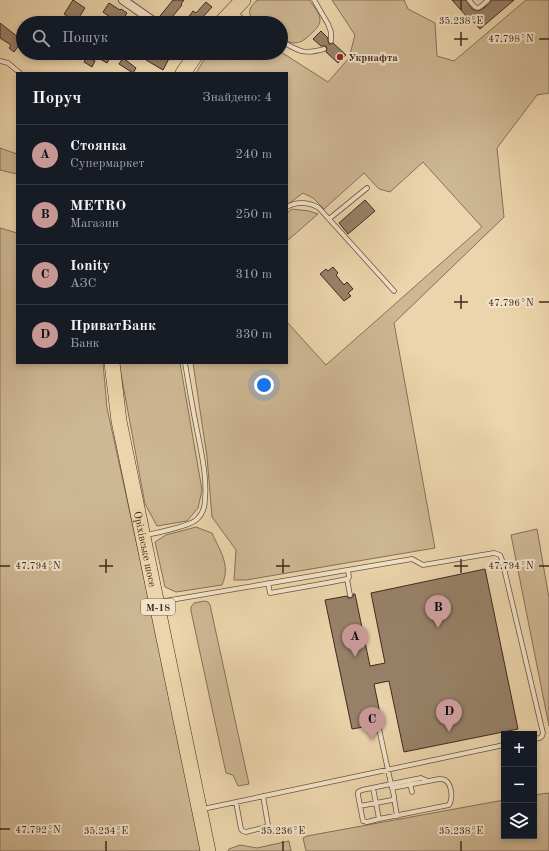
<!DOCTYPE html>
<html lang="uk">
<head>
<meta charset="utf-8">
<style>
  body { margin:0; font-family:"Old Standard TT",serif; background:#242831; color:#f1f3f6 }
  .controls { position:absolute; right:12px; bottom:12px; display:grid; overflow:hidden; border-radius:0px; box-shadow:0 2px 6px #0003 }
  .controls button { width:36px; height:36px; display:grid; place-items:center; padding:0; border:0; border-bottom:1px solid #363941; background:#171b24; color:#f1f3f6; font:20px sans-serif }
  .you { position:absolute; left:264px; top:385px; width:14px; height:14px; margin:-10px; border:3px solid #fff; border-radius:50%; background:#1a73e8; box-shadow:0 0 0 6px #1a73e833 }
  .badge { display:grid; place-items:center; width:26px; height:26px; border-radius:50%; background:#c59692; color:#111; font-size:13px; font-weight:700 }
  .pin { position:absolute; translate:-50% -33px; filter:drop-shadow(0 1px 2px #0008) }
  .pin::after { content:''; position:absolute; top:21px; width:14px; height:12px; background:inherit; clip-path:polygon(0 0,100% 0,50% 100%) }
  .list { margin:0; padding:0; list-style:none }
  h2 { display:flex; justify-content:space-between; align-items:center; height:52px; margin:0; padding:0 16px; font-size:17px }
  h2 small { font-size:13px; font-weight:400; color:#9ea1a6 }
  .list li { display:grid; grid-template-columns:26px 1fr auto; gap:12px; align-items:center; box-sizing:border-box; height:60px; padding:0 16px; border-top:1px solid #363941 }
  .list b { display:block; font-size:15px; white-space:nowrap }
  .list p { margin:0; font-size:13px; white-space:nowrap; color:#9ea1a6 }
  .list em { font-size:13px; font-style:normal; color:#9ea1a6 }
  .icon { flex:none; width:22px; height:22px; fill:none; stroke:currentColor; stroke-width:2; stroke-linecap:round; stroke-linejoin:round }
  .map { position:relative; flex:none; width:549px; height:851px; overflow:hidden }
  .search { position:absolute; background:#171b24; box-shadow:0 2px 6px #0003; left:16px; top:16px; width:272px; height:44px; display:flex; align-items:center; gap:10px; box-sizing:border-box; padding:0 14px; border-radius:22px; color:#9ea1a6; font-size:15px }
  .panel { position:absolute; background:#171b24; box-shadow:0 2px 6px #0003; left:16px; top:72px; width:272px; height:292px; border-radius:0px }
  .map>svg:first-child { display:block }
  .green { fill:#ceb894; stroke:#86705a }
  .building { fill:#988269; stroke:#3e2921 }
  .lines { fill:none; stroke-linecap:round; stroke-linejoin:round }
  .lane-casing { stroke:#6a5444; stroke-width:5.5 }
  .street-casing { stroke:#6a5444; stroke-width:10 }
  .highway-casing { stroke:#3e2921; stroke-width:16 }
  .lane { stroke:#f3e4c9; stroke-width:4 }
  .street { stroke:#f3e4c9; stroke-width:8 }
  .highway { stroke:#ecd5ac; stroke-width:15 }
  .ticks { fill:none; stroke:#3e2921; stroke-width:1.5 }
  .poi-dot { fill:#8f2418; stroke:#f3e4c9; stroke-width:1.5 }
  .labels { text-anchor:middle; stroke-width:4; stroke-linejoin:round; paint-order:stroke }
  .shield { fill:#f3e4c9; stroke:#746153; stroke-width:1 }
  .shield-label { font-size:10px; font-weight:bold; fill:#3e2921 }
  .poi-label { font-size:11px; font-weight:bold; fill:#3e2921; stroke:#f3e4c9; text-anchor:start }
  .street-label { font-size:11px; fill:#3e2921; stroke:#f3e4c9 }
  .ticks-label { font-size:10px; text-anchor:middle; fill:#3e2921; stroke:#f3e4c9; stroke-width:4; stroke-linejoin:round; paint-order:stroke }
</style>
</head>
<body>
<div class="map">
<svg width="549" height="851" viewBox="0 0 549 851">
  <rect width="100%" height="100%" fill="#ecd5ac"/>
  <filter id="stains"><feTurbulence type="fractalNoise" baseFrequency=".005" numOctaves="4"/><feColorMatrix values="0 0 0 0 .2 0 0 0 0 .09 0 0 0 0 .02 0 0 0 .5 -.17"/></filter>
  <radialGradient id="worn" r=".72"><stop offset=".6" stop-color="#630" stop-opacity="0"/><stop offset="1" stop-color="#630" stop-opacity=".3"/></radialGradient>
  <path class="green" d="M257 0H309C313 6 320 12 320 20 320 24 317 28 314 31 302 43 296 47 281 38V23C275 23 264 24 258 23 256 23 254 21 253 19 246 12 251 6 257 0Z
    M332 0H404L408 9 435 23 437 56 454 61 526 0H549V93L537 95 497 148 504 217 394 323 435 548 246 580H234L236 550 212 517 207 457 193 363H287V322L326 365 482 227 423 162 390 192 379 189 364 173 324 209 313 198 303 193 287 205V73H196L205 58 210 53H281V52L328 82 349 58 355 35Z
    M0 148 17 154V174L0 170Z
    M292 209 309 211 318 214 287 241V213Z
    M0 228 17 233V363H103L107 408 204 851H0Z
    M119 363H180L202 490 198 508 187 521 157 526 145 504Z
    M196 527 212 533C220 551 231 565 222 585L176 592 165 587 155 542 166 535Z
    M537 529 549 598V726L511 535Z
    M205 601 208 602 210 605 249 784 238 786 233 775 226 773 191 611V607L194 603Z
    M549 793V851H306L303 838 307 836 504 800V836H534V795Z
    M289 841 291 851H228L229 849 240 845 257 848Z"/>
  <path class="building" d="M73 0 85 8 76 22 64 14Z
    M173 0H184L181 4 182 5 168 22 160 16Z
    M452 0H466L472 9 478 11 484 8 490 3 491 0H514L480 29 469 17 468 18Z
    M206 2 212 7 202 18 208 23H184L193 11 196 13Z
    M109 3 120 10 121 9 127 13 121 23H118L103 12Z
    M0 23 23 41V48L19 45 14 52 9 48 11 45 0 38Z
    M321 31 328 38V41L329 44H331L333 43 346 55 338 63 326 52 327 49 326 46H321L313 39Z
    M103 53H113L107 63 100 59Z
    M150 53H172L163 70 146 60Z
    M87 57 95 61 92 67 84 62Z
    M123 58 136 68 133 73 119 64Z
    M365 200 375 211 348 234 339 223Z
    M333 267 338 273 336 275 344 285 347 282 353 289 348 293 351 296 344 301 320 274 326 269 328 271Z
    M485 569 518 729 404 752 389 681 374 684 382 723 380 721H378L375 722V725L352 729 325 600 347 596 348 598H351L353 597V594H355L370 666 385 663 371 593Z"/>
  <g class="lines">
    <defs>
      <path id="lane" d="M314 0 328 24 331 32V41
        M469 0C478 12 478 9 488 0
        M235 14 250 23
        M281 41C299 51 303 55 324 49
        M0 61 8 63 20 73
        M287 207C297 201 309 202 319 208L394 291
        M329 219 367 188
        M146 535C157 533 189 526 196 520 202 515 205 507 205 499 207 478 202 456 198 435 193 411 189 387 185 363
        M347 579 350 595
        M268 583 270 593 332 582 347 579H348L349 577 348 570
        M159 602 412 559 423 565 494 553 500 555 502 560 543 733 542 736 540 738 534 739
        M378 724 391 784 362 790 358 792V795L363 821 367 822 379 819 449 805C453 799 452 784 445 780 443 779 441 779 439 779L392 788 391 784 421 778 428 781
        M410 784 412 792
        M373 788 376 803 392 800 394 798V796L392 788
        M394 798 397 816
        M236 802 241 829 243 831 246 832 266 827 268 825 263 796
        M360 806 376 803 379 819
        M203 809 504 745"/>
      <path id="street" d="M123 0 156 23"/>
      <g id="highway">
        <path d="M221 23 243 0"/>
        <path d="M183 73 197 53"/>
        <path id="s1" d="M112 363 119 421 208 851"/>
      </g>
    </defs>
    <use href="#lane" class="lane-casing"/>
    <use href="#street" class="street-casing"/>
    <use href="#highway" class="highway-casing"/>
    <use href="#lane" class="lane"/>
    <use href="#street" class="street"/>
    <use href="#highway" class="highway"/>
  </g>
  <path class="ticks" d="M461 0V10M461 32V46M454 39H468M539 39H549M461 295V309M454 302H468M539 302H549M106 559V573M283 559V573M461 559V573M0 566H10M99 566H113M276 566H290M454 566H468M539 566H549M0 829H10M106 841V851M283 841V851M461 841V851"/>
  <circle class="poi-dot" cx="340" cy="57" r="4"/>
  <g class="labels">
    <rect class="shield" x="141" y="599" width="34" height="16" rx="3"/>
    <g class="shield-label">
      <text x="158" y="611">М-18</text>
    </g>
    <g class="poi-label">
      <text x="348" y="61">Укрнафта</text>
    </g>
    <g class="street-label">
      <text dy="4" stroke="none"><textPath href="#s1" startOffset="189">Оріхівське шосе</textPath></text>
    </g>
  </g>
  <g class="ticks-label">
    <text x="461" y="24">35.238°E</text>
    <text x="511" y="42">47.798°N</text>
    <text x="511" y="306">47.796°N</text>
    <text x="38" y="569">47.794°N</text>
    <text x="511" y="569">47.794°N</text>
    <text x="38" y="833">47.792°N</text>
    <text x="106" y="834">35.234°E</text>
    <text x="283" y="834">35.236°E</text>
    <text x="461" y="834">35.238°E</text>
  </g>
  <rect width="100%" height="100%" filter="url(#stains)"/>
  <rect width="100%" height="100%" fill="url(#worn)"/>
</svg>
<div class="controls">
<button>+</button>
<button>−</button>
<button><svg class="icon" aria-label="layers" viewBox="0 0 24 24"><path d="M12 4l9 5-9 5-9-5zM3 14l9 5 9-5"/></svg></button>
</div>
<div class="you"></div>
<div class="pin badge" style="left:355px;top:657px">A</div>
<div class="pin badge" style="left:438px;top:628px">B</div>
<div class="pin badge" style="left:372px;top:740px">C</div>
<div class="pin badge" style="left:449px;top:732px">D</div>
<div class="search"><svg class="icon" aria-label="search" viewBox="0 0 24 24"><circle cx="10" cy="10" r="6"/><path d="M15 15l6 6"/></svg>Пошук</div>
<section class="panel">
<h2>Поруч<small>Знайдено: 4</small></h2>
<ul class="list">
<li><span class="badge">A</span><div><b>Стоянка</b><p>Супермаркет</p></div><em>240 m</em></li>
<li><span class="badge">B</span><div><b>METRO</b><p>Магазин</p></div><em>250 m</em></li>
<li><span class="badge">C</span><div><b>Ionity</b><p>АЗС</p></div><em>310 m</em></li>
<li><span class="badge">D</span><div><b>ПриватБанк</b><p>Банк</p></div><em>330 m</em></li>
</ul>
</section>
</div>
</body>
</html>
